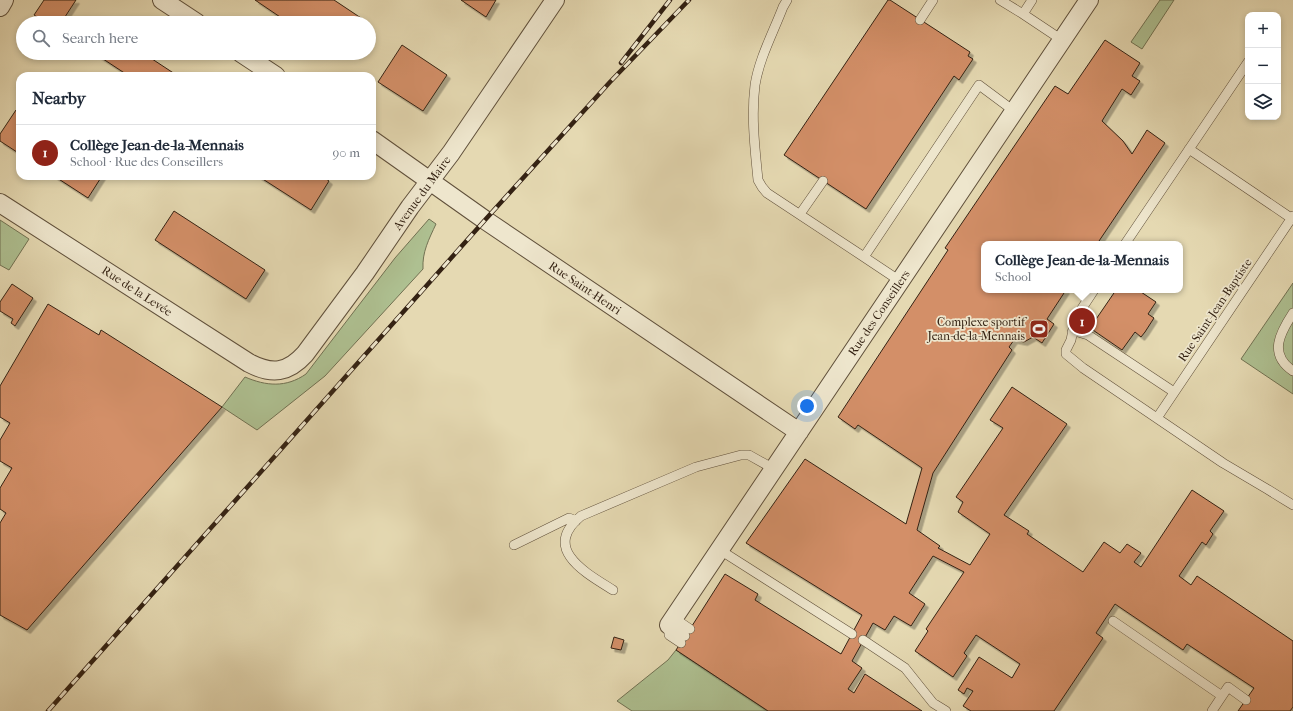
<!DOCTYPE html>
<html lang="en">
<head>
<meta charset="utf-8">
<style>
  body { margin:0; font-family:"IM FELL French Canon",serif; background:#f2f2f3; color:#1f2937 }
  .controls { position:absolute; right:12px; top:12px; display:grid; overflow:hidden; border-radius:8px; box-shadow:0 2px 6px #0003 }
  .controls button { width:36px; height:36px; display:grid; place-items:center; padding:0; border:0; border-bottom:1px solid #e0e1e3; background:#fff; color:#1f2937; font:20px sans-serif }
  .you { position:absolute; left:807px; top:406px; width:14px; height:14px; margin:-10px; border:3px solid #fff; border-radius:50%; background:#1a73e8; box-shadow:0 0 0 6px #1a73e833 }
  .badge { display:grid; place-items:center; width:26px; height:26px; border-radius:50%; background:#8f2418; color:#fff; font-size:13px; font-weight:700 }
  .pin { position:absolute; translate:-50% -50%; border:2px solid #fff; box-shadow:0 1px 4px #0006 }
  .popup { position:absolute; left:981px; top:241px; width:202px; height:52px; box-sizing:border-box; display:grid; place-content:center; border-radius:8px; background:#fff; filter:drop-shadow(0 1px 3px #0005); font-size:13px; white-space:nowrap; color:#747a83 }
  .popup b { font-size:15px; color:#1f2937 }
  .popup::after { content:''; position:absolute; left:50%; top:100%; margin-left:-8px; border:8px solid transparent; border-top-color:#fff }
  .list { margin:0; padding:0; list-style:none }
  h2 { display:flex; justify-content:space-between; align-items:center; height:52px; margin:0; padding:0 16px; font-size:17px }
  h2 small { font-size:13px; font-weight:400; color:#747a83 }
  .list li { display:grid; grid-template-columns:26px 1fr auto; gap:12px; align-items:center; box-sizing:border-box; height:56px; padding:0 16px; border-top:1px solid #e0e1e3 }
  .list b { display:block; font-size:15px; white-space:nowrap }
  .list p { margin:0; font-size:13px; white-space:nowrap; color:#747a83 }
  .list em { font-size:13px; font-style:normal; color:#747a83 }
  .icon { flex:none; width:22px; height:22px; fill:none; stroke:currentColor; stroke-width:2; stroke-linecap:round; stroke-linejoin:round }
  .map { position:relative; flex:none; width:1293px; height:711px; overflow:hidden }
  .search { position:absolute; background:#fff; box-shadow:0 2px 6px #0003; left:16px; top:16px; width:360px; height:44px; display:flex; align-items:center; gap:10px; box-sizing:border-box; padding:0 14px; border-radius:22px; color:#747a83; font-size:15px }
  .panel { position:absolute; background:#fff; box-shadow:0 2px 6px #0003; left:16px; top:72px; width:360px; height:108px; border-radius:12px }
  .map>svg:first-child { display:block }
  .green { fill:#aec091; stroke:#717152 }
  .building { fill:#d38f68; stroke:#342213; filter:url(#shadow) }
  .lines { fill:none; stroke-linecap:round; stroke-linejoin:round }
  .lane-casing { stroke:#60503b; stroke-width:10 }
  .street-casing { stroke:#60503b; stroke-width:20 }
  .lane { stroke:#eee6cd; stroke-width:9 }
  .street { stroke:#eee6cd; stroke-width:18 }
  .rail-casing { stroke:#342213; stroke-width:4.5 }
  .rail { stroke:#eee6cd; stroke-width:3; stroke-dasharray:9; stroke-linecap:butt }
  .labels { text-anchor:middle; stroke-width:3.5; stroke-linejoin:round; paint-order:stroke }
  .street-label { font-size:12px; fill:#342213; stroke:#eee6cd }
  .poi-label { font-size:12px; fill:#342213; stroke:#eee6cd; text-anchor:end }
</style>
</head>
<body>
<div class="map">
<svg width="1293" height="711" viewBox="0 0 1293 711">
  <defs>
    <filter id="shadow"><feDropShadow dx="3.5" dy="3.5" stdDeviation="0" flood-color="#0004"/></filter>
  </defs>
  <rect width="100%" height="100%" fill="#e5d9b2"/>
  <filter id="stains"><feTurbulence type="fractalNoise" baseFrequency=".005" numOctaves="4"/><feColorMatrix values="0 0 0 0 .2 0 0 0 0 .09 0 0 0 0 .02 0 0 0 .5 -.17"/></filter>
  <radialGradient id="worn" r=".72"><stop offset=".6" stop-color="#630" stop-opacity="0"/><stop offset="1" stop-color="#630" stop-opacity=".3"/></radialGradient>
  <path class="green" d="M1160 0H1174L1142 49 1131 42Z
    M429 219 436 224C429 239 422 252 423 269L325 376 257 430 222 407 245 377C266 386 286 388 306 374L395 258Z
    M0 220 29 239 9 270 0 265Z
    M1293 283V394L1241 359Z
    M676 650 768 711H632L617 701 668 660Z"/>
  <path class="building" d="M44 0H76L61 23H47L34 15Z
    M255 0H334L364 20 362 23H289Z
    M461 0H496L486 17Z
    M888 0H890L970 52 968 56 973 59 959 80 954 76 866 209 784 155Z
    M1105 40 1140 63 1132 76 1140 81 1131 95 1122 89 1102 121 1123 141 1132 154 1147 130 1165 143 1097 244H984V290H1066L1047 319 1054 324 1042 343 1033 337 1024 342 1014 340 1009 347 1012 350 933 473 917 530 940 546 938 548 970 565 990 534 958 512 963 502 956 497 1003 428 990 420 1012 387 1067 424 1004 515 1029 531 1027 534 1083 572 1104 542 1120 553 1127 544 1141 553 1134 562 1141 567 1192 490 1224 511 1210 531 1213 534 1206 545 1202 542 1179 576 1191 585 1197 576 1293 641V707L1290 711H1238L1254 688 1187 644 1183 650 1115 604 1096 633 1103 638 1054 711H971L963 706 973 691 967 688 964 694 958 690 979 657 1012 678 1020 664 976 635 964 653 967 656 953 677 915 651 928 631 926 629 964 572 933 556 909 593 925 604 911 626 894 616 885 630 873 623 852 661 862 668 848 689 854 693 865 674 922 711H768L676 650 690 629 725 574 758 594 755 600 841 654 862 615 746 543 805 459 906 524 922 468 858 425 855 429 838 417 948 250 945 248 1055 86 1068 94Z
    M402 45 447 75 423 111 378 82Z
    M94 53H143L178 76H129Z
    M16 110 20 113V154L0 141V134Z
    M54 176H102L88 198Z
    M258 176H322L329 181 311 210Z
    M174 211 265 270 246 299 155 240Z
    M12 284 33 298 15 326 11 323 13 319 0 311V302Z
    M1116 290H1138L1156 302 1148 314 1154 318 1145 332 1141 337 1135 332 1122 350 1090 328Z
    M48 304 99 335 101 330 222 407 27 630 0 615V523L6 513 0 509V488L12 468 0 461V440L10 423 0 417V386Z
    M614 637 624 640 621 650 611 648Z"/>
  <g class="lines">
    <defs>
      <path id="lane" d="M787 0 783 7C773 33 759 59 755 85 751 117 755 149 758 180L762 187 767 193 864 257
        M1000 0 1023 14
        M1032 0 1023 14 1062 40
        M920 20 933 0
        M1189 149 1291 218
        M800 214 823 181
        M1125 244 1248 62
        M900 281 864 257 979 85 1014 111
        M1094 290 1075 319 1071 340 1066 350V354L1083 368 1223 463 1267 489 1293 505
        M1293 313C1280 333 1268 354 1293 371
        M1072 332H1078L1088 335 1174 392
        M1157 418 1293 216
        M514 545 569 518 576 521
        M720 550 852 634
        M613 590C586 573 541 549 581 516L696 467 741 455H749L774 469
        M674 618 690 629
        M1113 621 1222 696 1212 711
        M863 640 905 668 933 703 946 711
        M681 643 669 635V625L685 636
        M1222 696 1228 687 1246 700"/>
      <path id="street" d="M162 0 197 23
        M0 7 4 0
        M241 53 276 76
        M372 140 485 220 799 432
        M0 203 249 363C272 375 288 373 305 354L365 273 410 207 451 153 555 0
        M669 625 1089 0"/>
    </defs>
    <use href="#lane" class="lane-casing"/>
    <use href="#street" class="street-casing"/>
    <use href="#lane" class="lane"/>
    <use href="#street" class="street"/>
    <defs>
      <path id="rail" d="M621 63 670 0
        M48 711 485 220 610 82 689 0"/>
    </defs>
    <use href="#rail" class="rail-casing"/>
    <use href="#rail" class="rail"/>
  </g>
  <defs>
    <symbol id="stadium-square" viewBox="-11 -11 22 22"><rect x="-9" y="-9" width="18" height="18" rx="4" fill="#8f2418" stroke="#eee6cd"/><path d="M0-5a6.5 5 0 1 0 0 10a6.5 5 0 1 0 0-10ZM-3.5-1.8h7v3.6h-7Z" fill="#fff"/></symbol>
  </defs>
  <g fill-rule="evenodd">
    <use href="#stadium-square" x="1028" y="318" width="22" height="22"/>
  </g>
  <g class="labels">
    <g class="street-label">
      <text transform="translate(422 193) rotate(-54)" y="4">Avenue du Maire</text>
      <text transform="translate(585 288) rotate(34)" y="4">Rue Saint-Henri</text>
      <text transform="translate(137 291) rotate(33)" y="4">Rue de la Levée</text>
      <text transform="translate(1215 310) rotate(-56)" y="4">Rue Saint-Jean-Baptiste</text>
      <text transform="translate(879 313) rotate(-56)" y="4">Rue des Conseillers</text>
    </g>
    <g class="poi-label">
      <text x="1025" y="326">Complexe sportif<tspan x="1025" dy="14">Jean-de-la-Mennais</tspan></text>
    </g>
  </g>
  <rect width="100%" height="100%" filter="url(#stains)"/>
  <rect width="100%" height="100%" fill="url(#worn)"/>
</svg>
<div class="controls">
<button>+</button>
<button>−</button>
<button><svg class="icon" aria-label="layers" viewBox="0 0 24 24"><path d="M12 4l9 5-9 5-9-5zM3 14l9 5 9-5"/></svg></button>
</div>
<div class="you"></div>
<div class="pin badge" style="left:1082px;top:321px">1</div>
<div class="popup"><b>Collège Jean-de-la-Mennais</b>School</div>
<div class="search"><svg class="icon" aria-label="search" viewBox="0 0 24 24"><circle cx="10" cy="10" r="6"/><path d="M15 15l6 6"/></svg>Search here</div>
<section class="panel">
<h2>Nearby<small></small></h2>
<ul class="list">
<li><span class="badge">1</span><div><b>Collège Jean-de-la-Mennais</b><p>School · Rue des Conseillers</p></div><em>90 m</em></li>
</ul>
</section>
</div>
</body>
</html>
